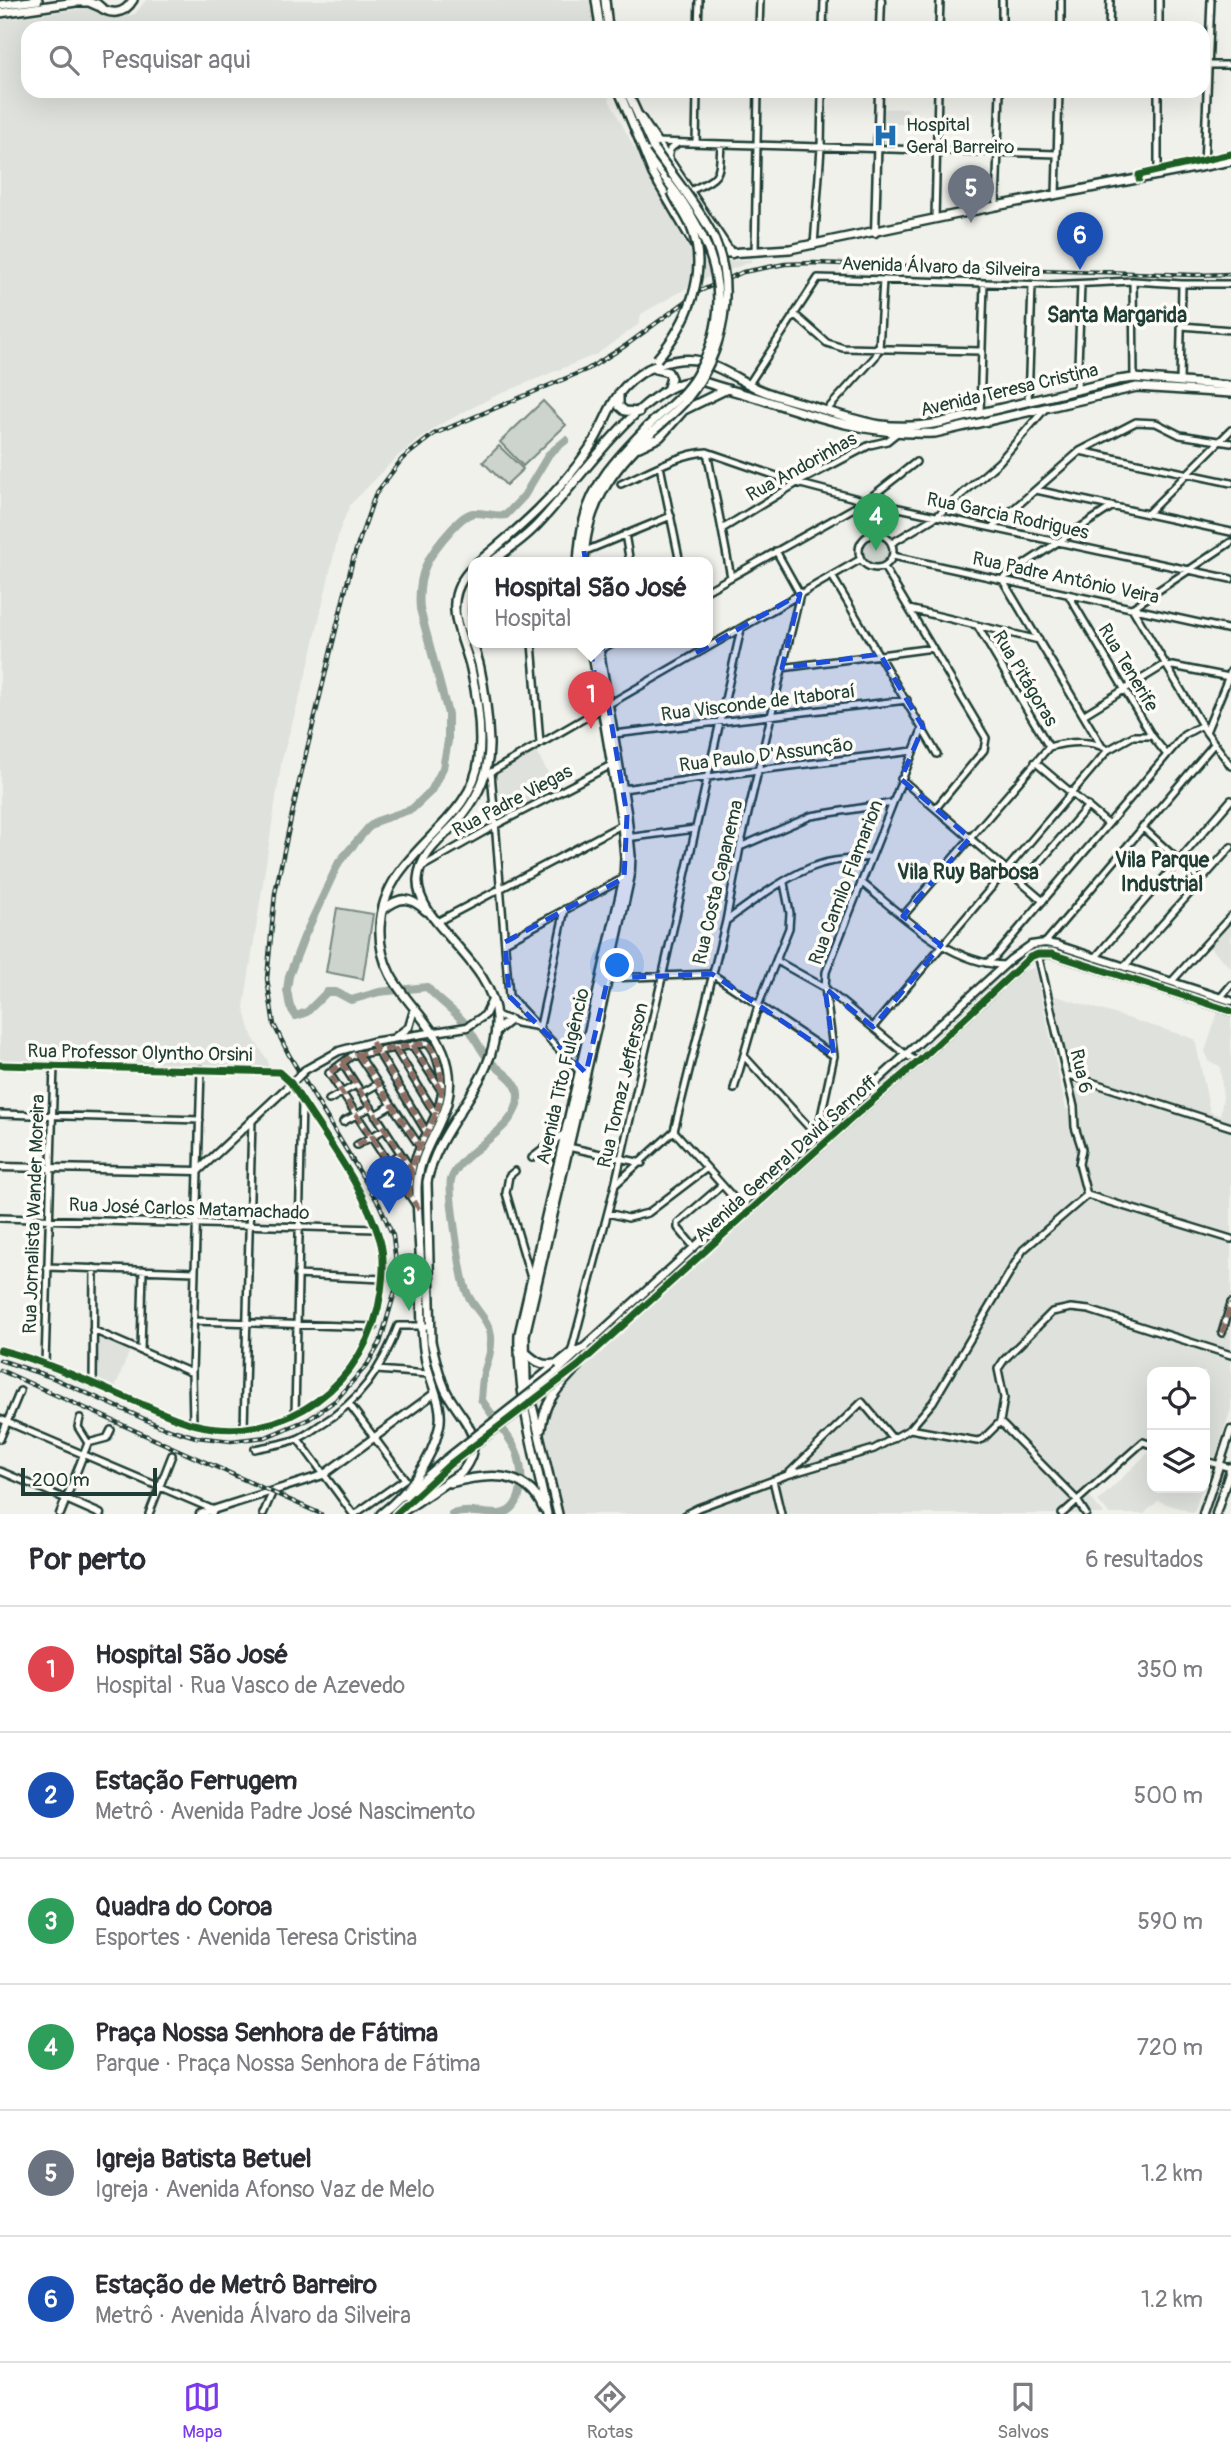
<!DOCTYPE html>
<html lang="pt">
<head>
<meta charset="utf-8">
<style>
  body { margin:0; font-family:Pangolin,sans-serif; background:#f2f2f3; color:#2b2b33 }
  .controls { position:absolute; right:21px; bottom:21px; display:grid; overflow:hidden; border-radius:14px; box-shadow:0 7px 28px #0002 }
  .controls button { width:63px; height:63px; display:grid; place-items:center; padding:0; border:0; border-bottom:2px solid #e1e1e2; background:#fff; color:#2b2b33; font:35px sans-serif }
  .scale { position:absolute; left:21px; bottom:18px; width:136px; box-sizing:border-box; padding-left:7px; border:4px solid #1f3d34; border-top:0; font-size:19px; line-height:24px; white-space:nowrap; color:#1f3d34; -webkit-text-stroke:5px #fdfcf7; paint-order:stroke }
  .you { position:absolute; left:618px; top:966px; width:24px; height:24px; margin:-18px; border:5px solid #fff; border-radius:50%; background:#1a73e8; box-shadow:0 0 0 10px #1a73e833 }
  .badge { display:grid; place-items:center; width:46px; height:46px; border-radius:50%; background:#7c3aed; color:#fff; font-size:23px; font-weight:700 }
  .pin { position:absolute; translate:-50% -58px; filter:drop-shadow(0 2px 4px #0008) }
  .pin::after { content:''; position:absolute; top:37px; width:24px; height:21px; background:inherit; clip-path:polygon(0 0,100% 0,50% 100%) }
  .popup { position:absolute; left:468px; top:557px; width:245px; height:91px; box-sizing:border-box; display:grid; place-content:center; border-radius:14px; background:#fff; filter:drop-shadow(0 2px 5px #0005); font-size:23px; white-space:nowrap; color:#7c7c81 }
  .popup b { font-size:26px; color:#2b2b33 }
  .popup::after { content:''; position:absolute; left:50%; top:100%; margin-left:-14px; border:14px solid transparent; border-top-color:#fff }
  .list { margin:0; padding:0; list-style:none }
  h2 { display:flex; justify-content:space-between; align-items:center; height:91px; margin:0; padding:0 28px; font-size:30px }
  h2 small { font-size:23px; font-weight:400; color:#7c7c81 }
  .list li { display:grid; grid-template-columns:46px 1fr auto; gap:21px; align-items:center; box-sizing:border-box; height:126px; padding:0 28px; border-top:2px solid #e1e1e2 }
  .list b { display:block; font-size:26px; white-space:nowrap }
  .list p { margin:0; font-size:23px; white-space:nowrap; color:#7c7c81 }
  .list em { font-size:23px; font-style:normal; color:#7c7c81 }
  .icon { flex:none; width:38px; height:38px; fill:none; stroke:currentColor; stroke-width:2; stroke-linecap:round; stroke-linejoin:round }
  .map { position:relative; flex:none; width:1231px; height:1514px; overflow:hidden }
  .search { position:absolute; background:#fff; box-shadow:0 7px 28px #0002; left:21px; right:21px; top:21px; height:77px; display:flex; align-items:center; gap:18px; box-sizing:border-box; padding:0 24px; border-radius:21px; color:#7c7c81; font-size:26px }
  .sheet { height:847px; background:#fff }
  nav { display:flex; justify-content:space-around; align-items:center; box-sizing:border-box; height:98px; border-top:2px solid #e1e1e2; background:#fff; font-size:19px; color:#7c7c81 }
  nav a { display:grid; justify-items:center; gap:4px }
  nav .on { color:#7c3aed }
  .map>svg:first-child { display:block }
  .built { fill:#dfe2dc }
  .green { fill:#cdd3cd; stroke:#768880; stroke-width:2 }
  .lines { fill:none; stroke-linecap:round; stroke-linejoin:round }
  .river { stroke:#9faca4; stroke-width:8 }
  .minor-casing { stroke:#1f3d34; stroke-width:10 }
  .tertiary-casing { stroke:#1f3d34; stroke-width:11 }
  .secondary-casing { stroke:#1f3d34; stroke-width:12 }
  .minor { stroke:#fdfcf7; stroke-width:5 }
  .tertiary { stroke:#fdfcf7; stroke-width:6 }
  .secondary { stroke:#fdfcf7; stroke-width:7 }
  .rail-casing { stroke:#1f3d34; stroke-width:4.5 }
  .rail { stroke:#fdfcf7; stroke-width:2; stroke-dasharray:5; stroke-linecap:butt }
  .tertiary-bridge-casing { stroke:#1f3d34; stroke-width:11; stroke-linecap:butt }
  .secondary-bridge-casing { stroke:#1f3d34; stroke-width:12; stroke-linecap:butt }
  .tertiary-bridge { stroke:#fdfcf7; stroke-width:6 }
  .secondary-bridge { stroke:#fdfcf7; stroke-width:7 }
  .quiet { stroke:#8d6e63; stroke-width:5; stroke-dasharray:10 5; stroke-linecap:butt }
  .cycleway-casing { stroke:#fdfcf7; stroke-width:11 }
  .cycleway { stroke:#1b5e20; stroke-width:7 }
  .marked { fill:#1d4ed8; fill-opacity:0.2; stroke:#1d4ed8; stroke-width:5; stroke-dasharray:14 9; stroke-linejoin:round }
  .labels { text-anchor:middle; stroke-width:7; stroke-linejoin:round; paint-order:stroke }
  .poi-label { font-size:19px; fill:#1f3d34; stroke:#fdfcf7; text-anchor:start }
  .street-label { font-size:19px; fill:#1f3d34; stroke:#fdfcf7 }
  .neighbourhood-label { font-size:21px; font-weight:bold; fill:#1f3d34; stroke:#fdfcf7 }
</style>
</head>
<body>
<div class="map">
<svg width="1231" height="1514" viewBox="0 0 1231 1514">
  <rect width="100%" height="100%" fill="#f0f1eb"/>
  <filter id="ink" filterUnits="userSpaceOnUse"><feTurbulence type="fractalNoise" baseFrequency=".0143" numOctaves="2"/><feDisplacementMap in="SourceGraphic" scale="14" xChannelSelector="R" yChannelSelector="G"/><feConvolveMatrix kernelMatrix="1 2 1 2 8 2 1 2 1" color-interpolation-filters="sRGB"/></filter>
  <g filter="url(#ink)">
    <path class="built" d="M146 0H591L593 28H28V91H607L610 102 633 145 671 209 684 242 703 258 727 261 751 259V262L701 280 641 314 639 324 597 354 493 397 439 425 399 455 350 505 339 532 309 664 282 759 244 1007 252 1036 268 1061V1069L0 1062V20L95 7 113 17 121 18 135 14Z
      M908 108V124H891V147H882V109Z
      M536 751 557 789 501 818 497 774Z
      M1231 922V968L1208 946Z
      M1035 967 1066 1109 1075 1107 1053 995 1195 1039 1210 1112 1220 1116 1223 1098 1220 1066 1208 1061 1205 1051 1218 1012 1231 1016V1409L1213 1465 1205 1463V1372H1152V1449L1143 1446 1089 1496 1104 1514H562L543 1428 557 1390 1024 971Z
      M97 1336 130 1350 115 1388 94 1380Z
      M1151 1450 1152 1488H1202L1194 1513 1158 1501 1144 1514H1109L1098 1501Z"/>
    <path class="green" d="M543 401 566 425 523 466 500 442Z
      M499 446 523 469 506 485 483 462Z
      M861 551a15 15 0 1 1 30 0a15 15 0 1 1-30 0Z
      M337 908 373 914 363 979 326 972Z"/>
    <g class="lines">
      <path class="river" d="M452 1514C470 1509 483 1514 500 1514 527 1510 524 1466 515 1448 505 1431 492 1415 481 1399 482 1390 482 1381 484 1373 488 1360 492 1350 491 1336 489 1318 471 1307 466 1290 461 1278 448 1190 451 1180 461 1148 520 1131 518 1095 518 1080 501 1072 492 1063 479 1051 474 1032 462 1020 450 1007 439 1001 427 987L379 992 351 1000 336 992H327L307 1012 296 1016 290 1007 287 990 289 976 304 937 339 862 368 828 377 821 412 809 431 791 443 768 448 741V714L420 609C417 574 428 555 451 530 457 523 464 515 473 513 484 512 495 517 506 515L524 496 549 454 566 440"/>
      <defs>
        <path id="minor" d="M698 28 699 0
          M759 28 760 0
          M823 28 824 0
          M939 28 940 0
          M1002 28V0
          M1061 28V0
          M1109 28 1110 0
          M1159 28V0
          M1203 65H1231
          M1158 91V176
          M656 142 1057 154
          M696 143 697 91
          M668 159 670 149 678 143
          M1204 165 1211 0
          M690 191C721 176 719 178 721 144
          M1056 195 1059 91
          M996 206 1000 91
          M935 219 938 91
          M814 245 821 148 822 91
          M755 252 758 91
          M1133 281 1134 378
          M794 314 827 343 843 348 981 351
          M1182 326 1231 330
          M1180 382 1182 284
          M749 384 818 278 1048 285 1133 281 1182 284H1231
          M1077 391 1081 285
          M1028 402 1032 285
          M826 411 875 357 879 349 883 280
          M980 413 984 283
          M1080 451 1231 483
          M707 452 731 577
          M660 466 680 563
          M621 484C646 473 680 453 707 452L797 483 866 501 1231 579
          M1036 490 1231 532
          M1147 514 1231 430
          M993 527 1080 451 1136 422 1156 423 1180 435 1231 443
          M722 529 797 483 870 445 887 441 897 433
          M859 551a17 17 0 1 1 34 0a17 17 0 1 1-34 0Z
          M625 534 630 563
          M1231 542 1132 608 1206 732 1231 766
          M892 543 937 516 999 462 1044 410
          M583 552 671 516
          M893 556 1231 630
          M884 567 986 738 984 750 936 808
          M832 576 937 754
          M708 590 866 501 916 462
          M1068 594 1152 736 1167 755
          M909 609 1039 640
          M977 625 1049 747
          M532 643 540 743
          M599 650 612 643
          M1168 667 1173 666 1229 677
          M782 668 933 648
          M1083 715 1166 664
          M1206 732 1231 671
          M614 734 907 700
          M1101 745 1002 579 1113 506
          M1035 762 1108 824
          M491 772 509 996 580 1072
          M486 775 861 559
          M901 779 1043 901
          M623 789 758 770 913 751
          M1142 827 1201 881
          M626 838 695 829
          M740 847 811 816 892 803
          M420 868 496 825 615 763
          M861 882C902 915 949 964 1005 965
          M1022 883 1088 806
          M903 916 1049 747C1066 742 1093 739 1108 750
          M726 921C752 902 790 873 821 864 836 859 854 859 870 857
          M437 922 625 823
          M505 942 624 878
          M1045 943 1214 744
          M1038 954 1074 1107 1075 1127 1082 1149 1079 1164 1087 1195
          M1095 958 1231 800
          M777 961 825 988 905 1054 918 1062
          M986 963 995 957 1184 735 1202 725
          M1124 967 1231 847
          M608 978 712 974 834 1056
          M1172 981 1231 916
          M1221 997 1231 985
          M496 1015 517 1023 540 1027
          M540 1026 565 909
          M873 1027 1108 750 1133 736H1152
          M372 1042 427 1133
          M412 1045 441 1090
          M395 1048 436 1115
          M358 1054 420 1147
          M744 1056 817 1136
          M342 1063 412 1171
          M0 1065 279 1072 291 1083C321 1132 364 1185 380 1240 385 1257 383 1275 381 1292 369 1383 285 1447 193 1424 175 1419 156 1410 139 1403 93 1384 48 1362 0 1350
          M1066 1074 1231 1127
          M734 1089 758 1006 789 928 790 913 784 883
          M362 1093 378 1084
          M329 1100 356 1085
          M0 1114 200 1120
          M375 1115 392 1105
          M343 1122 371 1107
          M674 1131 740 1205
          M817 1135 834 1056 825 988 826 972 923 727
          M357 1145 385 1129
          M568 1147 642 1163
          M532 1158 566 1132
          M373 1170 401 1154
          M515 1171 509 1176 506 1193 531 1278
          M616 1184 674 1131 726 921 740 847 800 594 776 551
          M409 1195C410 1182 411 1168 416 1156 427 1126 450 1102 439 1067 436 1057 435 1050 427 1043L353 1055 329 1073 414 1202 417 1207
          M1087 1195 1231 1239
          M608 1213 628 1218 648 1213 707 1168
          M0 1218 376 1229
          M694 1247 678 1228V1223L722 1185
          M47 1267 195 1272
          M297 1275 383 1279
          M193 1321 374 1327
          M93 1330 192 1373
          M1222 1333 1231 1303
          M141 1351 143 1270
          M571 1353 615 1185 741 629
          M45 1364 54 1065
          M377 1370 428 1374
          M93 1384 94 1268
          M350 1405 405 1479 355 1514
          M295 1414 302 1102
          M80 1418 78 1427 88 1443
          M0 1419 214 1510 212 1514
          M1000 1422 1004 1398 998 1369 1004 1360 1052 1312 1071 1308 1089 1310 1231 1355
          M1000 1422 1077 1500 1086 1514
          M193 1424 192 1373 201 1069
          M244 1428 252 1119
          M910 1429 977 1441 983 1439 1000 1422
          M0 1439 20 1391
          M298 1439 353 1514
          M88 1443 107 1438 111 1430
          M255 1449C268 1446 284 1444 297 1439 305 1436 313 1430 320 1425 359 1402 382 1369 398 1326H431
          M1205 1461 1231 1468
          M0 1471 66 1499 88 1443
          M787 1475 862 1402 893 1439
          M773 1480 781 1514
          M149 1514 172 1455
          M263 1514 273 1491
          M686 1514 698 1508 787 1475 874 1449 910 1429 933 1402 1023 1250 1087 1195
          M1062 1514 1143 1442 1152 1445"/>
        <path id="tertiary" d="M880 28 881 0
          M640 116 732 254
          M875 233 879 91
          M394 1038 409 1027 414 1010
          M305 1070 339 1051 372 1042 467 1027 485 1015 492 1000
          M0 1167 198 1171 295 1080
          M575 1368 859 1112 918 1062 1030 957 1038 954H1052L1231 1011
          M559 1370 1010 960 1031 945 1045 943 1057 945 1231 1001
          M405 1495 446 1459
          M400 1510 450 1464
          M60 1514 66 1499 100 1514
          M200 1514 323 1475 435 1393
          M1203 1514 1231 1430
          M1216 1514 1231 1467"/>
        <path id="secondary" d="M596 0 600 28
          M605 0 608 28
          M97 4C109 16 124 15 133 0
          M0 5 38 0
          M0 13 76 2H89L98 6
          M619 91 636 132
          M627 91 653 148
          M635 129 653 174 694 244 705 251 728 253 790 249 996 206 1231 161
          M647 152 668 182
          M655 369 668 372 671 378 667 390
          M619 396V406L625 411 639 412
          M639 447 660 437 684 410 727 389
          M477 563C519 529 559 494 589 449 611 416 608 392 648 369 662 362 685 357 700 361 721 367 739 380 758 389 776 397 795 401 814 407 862 422 888 432 939 423L1118 380 1134 378 1231 386
          M490 563C504 552 520 542 533 529 571 493 636 391 687 382 692 381 699 382 704 382 722 388 742 393 761 399 818 418 874 436 935 433L1137 387 1231 393
          M578 563C579 548 580 534 584 520 593 481 621 454 648 426
          M584 563C585 506 612 469 652 432
          M383 910C400 896 410 896 426 911
          M496 1031 510 1020
          M524 1351C533 1359 541 1367 554 1364
          M525 1390 571 1353 584 1348
          M541 1429C544 1400 559 1387 578 1366
          M450 1483C485 1474 525 1468 543 1508
          M381 1514C408 1493 431 1462 439 1428 445 1404 428 1380 425 1356 420 1329 422 1300 421 1272 420 1244 417 1215 417 1187 419 1140 458 1117 448 1067 437 1013 377 993 380 927 383 850 472 828 479 758 482 730 477 696 471 669 462 631 438 600 474 566
          M399 1514 462 1472C490 1435 459 1419 445 1389 438 1373 435 1358 431 1341L427 1182C438 1122 499 1081 496 1018 494 961 415 923 418 879 420 854 441 839 456 823 477 800 490 773 489 742 488 718 485 692 480 668 473 634 451 614 474 578
          M547 1514C535 1454 517 1395 519 1334L624 878 625 857 622 824 591 643
          M558 1514 526 1380 525 1335 608 978 630 877 631 856 627 815 598 643"/>
      </defs>
      <use href="#minor" class="minor-casing"/>
      <use href="#tertiary" class="tertiary-casing"/>
      <use href="#secondary" class="secondary-casing"/>
      <use href="#minor" class="minor"/>
      <use href="#tertiary" class="tertiary"/>
      <use href="#secondary" class="secondary"/>
      <defs>
        <path id="rail" d="M0 1360 51 1377 162 1427 196 1437 231 1441 266 1437 309 1419 336 1400 367 1365 380 1343 398 1281 393 1236 379 1204 289 1055 274 1025 267 979 275 893 297 791 353 559 375 495 402 459 434 434 588 369 625 346 700 291 743 272 785 264 813 263 1195 275 1231 274
          M0 1370 321 1514"/>
      </defs>
      <use href="#rail" class="rail-casing"/>
      <use href="#rail" class="rail"/>
      <defs>
        <path id="tertiary-bridge" d="M295 1080 305 1070
          M446 1459 559 1370
          M450 1464 564 1377"/>
        <path id="secondary-bridge" d="M657 359C687 324 710 273 691 227 686 215 677 204 672 192
          M648 426C664 411 685 395 696 376 738 304 715 242 668 182
          M652 432C663 422 677 411 687 399 724 353 738 286 711 232 695 202 672 175 653 148"/>
      </defs>
      <use href="#tertiary-bridge" class="tertiary-bridge-casing"/>
      <use href="#secondary-bridge" class="secondary-bridge-casing"/>
      <use href="#tertiary-bridge" class="tertiary-bridge"/>
      <use href="#secondary-bridge" class="secondary-bridge"/>
      <path class="quiet" d="M372 1042 427 1133
        M412 1045 441 1090
        M395 1048 436 1115
        M358 1054 420 1147
        M342 1063 412 1171
        M357 1145 376 1135
        M373 1170 392 1159
        M409 1195C410 1182 411 1168 416 1156 427 1126 450 1102 439 1067 436 1057 435 1050 427 1043L353 1055 329 1073 414 1202 419 1209
        M1222 1333 1231 1303"/>
      <defs>
        <path id="cycleway" d="M1139 179V175L1231 154
          M0 1065 279 1072 291 1083C321 1132 364 1185 380 1240 385 1257 383 1275 381 1292 369 1383 285 1447 193 1424 175 1419 156 1410 139 1403 93 1384 48 1362 0 1350
          M396 1514 450 1464 578 1366 859 1112 918 1062 1030 957 1038 954H1052L1231 1011"/>
      </defs>
      <use href="#cycleway" class="cycleway-casing"/>
      <use href="#cycleway" class="cycleway"/>
    </g>
  </g>
  <path class="marked" d="M584 551 599 650 688 602 696 653 800 594 782 668 880 654 923 727 901 779 970 838 903 916 941 945 873 1027 825 988 834 1056 712 974 608 978 586 1073 509 996 505 942 624 878 627 815 608 703 600 708 579 581Z"/>
  <defs>
    <symbol id="hospital-bare" viewBox="-9 -9 18 18"><path d="M-5-5h3v3.5h4V-5h3V5h-3V1.5h-4V5h-3Z" fill="#1f6fb2" stroke="#fdfcf7" stroke-width="2.5" paint-order="stroke"/></symbol>
  </defs>
  <g fill-rule="evenodd">
    <use href="#hospital-bare" x="868" y="118" width="35" height="35"/>
  </g>
  <g class="labels">
    <g class="poi-label">
      <text x="906" y="131">Hospital<tspan x="906" dy="22">Geral Barreiro</tspan></text>
    </g>
    <g class="street-label">
      <text transform="translate(941 266) rotate(2)" y="7">Avenida Álvaro da Silveira</text>
      <text transform="translate(1009 389) rotate(-13)" y="7">Avenida Teresa Cristina</text>
      <text transform="translate(801 466) rotate(-29)" y="7">Rua Andorinhas</text>
      <text transform="translate(1008 515) rotate(12)" y="7">Rua Garcia Rodrigues</text>
      <text transform="translate(1066 577) rotate(12)" y="7">Rua Padre Antônio Veira</text>
      <text transform="translate(1129 667) rotate(59)" y="7">Rua Tenerife</text>
      <text transform="translate(1026 678) rotate(59)" y="7">Rua Pitágoras</text>
      <text transform="translate(758 702) rotate(-7)" y="7">Rua Visconde de Itaboraí</text>
      <text transform="translate(766 754) rotate(-7)" y="7">Rua Paulo D'Assunção</text>
      <text transform="translate(512 800) rotate(-28)" y="7">Rua Padre Viegas</text>
      <text transform="translate(717 882) rotate(-77)" y="7">Rua Costa Capanema</text>
      <text transform="translate(845 882) rotate(-69)" y="7">Rua Camilo Flamarion</text>
      <text transform="translate(140 1052) rotate(1)" y="7">Rua Professor Olyntho Orsini</text>
      <text transform="translate(1082 1071) rotate(77)" y="7">Rua 6</text>
      <text transform="translate(562 1076) rotate(-77)" y="7">Avenida Tito Fulgêncio</text>
      <text transform="translate(622 1085) rotate(-77)" y="7">Rua Tomaz Jefferson</text>
      <text transform="translate(785 1158) rotate(-42)" y="7">Avenida General David Sarnoff</text>
      <text transform="translate(189 1208) rotate(2)" y="7">Rua José Carlos Matamachado</text>
      <text transform="translate(33 1214) rotate(-88)" y="7">Rua Jornalista Wander Moreira</text>
    </g>
    <g class="neighbourhood-label">
      <text x="1117" y="322">Santa Margarida</text>
      <text x="1162" y="867">Vila Parque<tspan x="1162" dy="24">Industrial</tspan></text>
      <text x="968" y="879">Vila Ruy Barbosa</text>
    </g>
  </g>
</svg>
<div class="controls">
<button><svg class="icon" aria-label="locate" viewBox="0 0 24 24"><circle cx="12" cy="12" r="6"/><path d="M12 2v4M12 18v4M2 12h4M18 12h4"/></svg></button>
<button><svg class="icon" aria-label="layers" viewBox="0 0 24 24"><path d="M12 4l9 5-9 5-9-5zM3 14l9 5 9-5"/></svg></button>
</div>
<div class="scale">200 m</div>
<div class="you"></div>
<div class="pin badge" style="left:591px;top:729px;background:#e0444e">1</div>
<div class="popup"><b>Hospital São José</b>Hospital</div>
<div class="pin badge" style="left:389px;top:1214px;background:#1a4fb4">2</div>
<div class="pin badge" style="left:409px;top:1311px;background:#2e9e5b">3</div>
<div class="pin badge" style="left:876px;top:551px;background:#2e9e5b">4</div>
<div class="pin badge" style="left:971px;top:223px;background:#6b7280">5</div>
<div class="pin badge" style="left:1080px;top:270px;background:#1a4fb4">6</div>
<div class="search"><svg class="icon" aria-label="search" viewBox="0 0 24 24"><circle cx="10" cy="10" r="6"/><path d="M15 15l6 6"/></svg>Pesquisar aqui</div>
</div>
<section class="sheet">
<h2>Por perto<small>6 resultados</small></h2>
<ul class="list">
<li><span class="badge" style="background:#e0444e">1</span><div><b>Hospital São José</b><p>Hospital · Rua Vasco de Azevedo</p></div><em>350 m</em></li>
<li><span class="badge" style="background:#1a4fb4">2</span><div><b>Estação Ferrugem</b><p>Metrô · Avenida Padre José Nascimento</p></div><em>500 m</em></li>
<li><span class="badge" style="background:#2e9e5b">3</span><div><b>Quadra do Coroa</b><p>Esportes · Avenida Teresa Cristina</p></div><em>590 m</em></li>
<li><span class="badge" style="background:#2e9e5b">4</span><div><b>Praça Nossa Senhora de Fátima</b><p>Parque · Praça Nossa Senhora de Fátima</p></div><em>720 m</em></li>
<li><span class="badge" style="background:#6b7280">5</span><div><b>Igreja Batista Betuel</b><p>Igreja · Avenida Afonso Vaz de Melo</p></div><em>1.2 km</em></li>
<li><span class="badge" style="background:#1a4fb4">6</span><div><b>Estação de Metrô Barreiro</b><p>Metrô · Avenida Álvaro da Silveira</p></div><em>1.2 km</em></li>
</ul>
</section>
<nav>
<a class="on"><svg class="icon" aria-label="map" viewBox="0 0 24 24"><path d="M3 6l6-2 6 2 6-2v14l-6 2-6-2-6 2zM9 4v14M15 6v14"/></svg>Mapa</a>
<a><svg class="icon" aria-label="directions" viewBox="0 0 24 24"><path d="M12 3l9 9-9 9-9-9zM9 14v-3h6M13 9l2 2-2 2"/></svg>Rotas</a>
<a><svg class="icon" aria-label="saved" viewBox="0 0 24 24"><path d="M7 4h10v16l-5-4-5 4z"/></svg>Salvos</a>
</nav>
</body>
</html>
